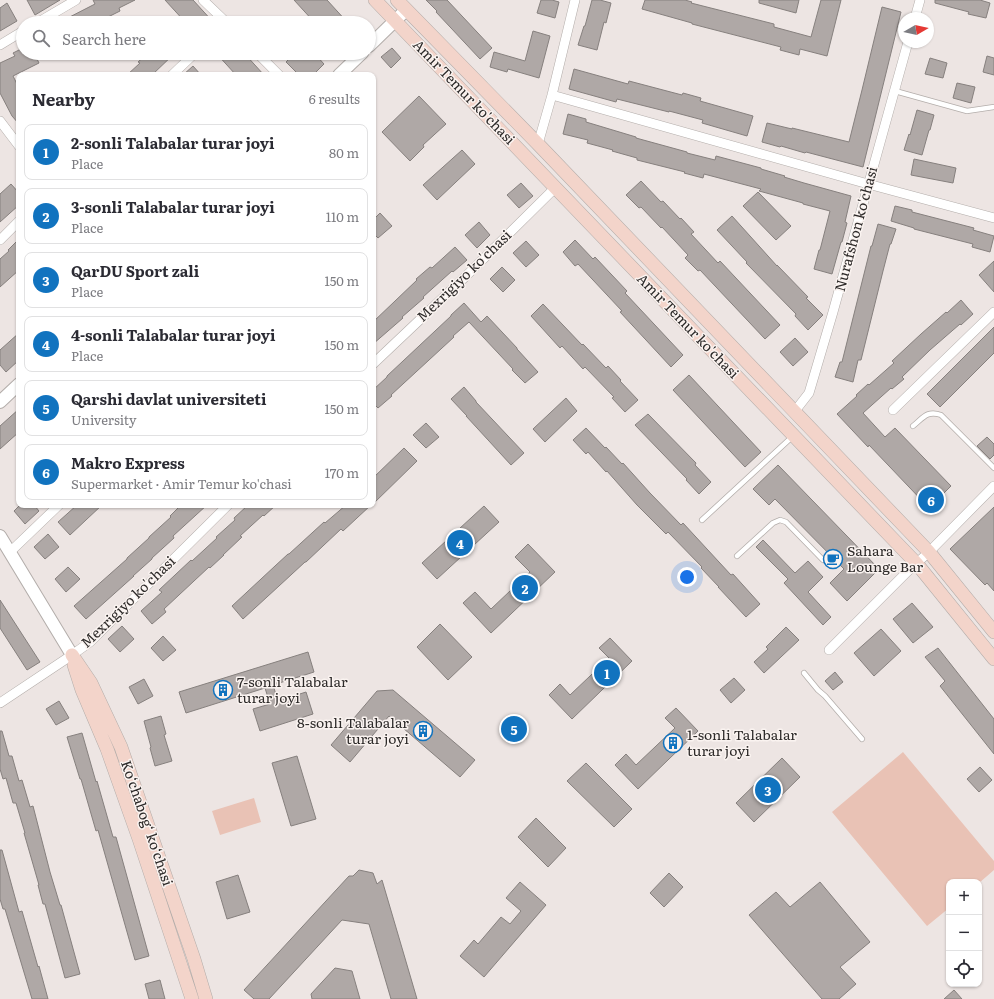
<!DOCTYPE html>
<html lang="en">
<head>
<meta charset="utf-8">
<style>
  body { margin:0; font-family:Literata,serif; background:#f2f2f3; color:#2b2b33 }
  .controls { position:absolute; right:12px; bottom:12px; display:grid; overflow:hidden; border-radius:8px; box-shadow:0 1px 3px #0004 }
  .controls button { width:36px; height:36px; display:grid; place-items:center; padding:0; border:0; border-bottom:1px solid #e1e1e2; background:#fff; color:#2b2b33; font:20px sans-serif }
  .compass { position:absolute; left:898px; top:12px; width:36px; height:36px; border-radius:50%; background:#fff; box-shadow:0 1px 3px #0004; rotate:81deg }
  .you { position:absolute; left:687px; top:577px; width:14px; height:14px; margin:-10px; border:3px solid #fff; border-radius:50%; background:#1a73e8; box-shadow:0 0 0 6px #1a73e833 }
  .badge { display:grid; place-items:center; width:26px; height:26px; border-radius:50%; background:#1173bf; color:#fff; font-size:13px; font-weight:700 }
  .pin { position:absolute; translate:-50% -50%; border:2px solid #fff; box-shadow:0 1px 4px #0006 }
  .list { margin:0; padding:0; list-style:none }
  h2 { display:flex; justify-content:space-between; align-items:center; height:52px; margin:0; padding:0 16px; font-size:17px }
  h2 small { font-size:13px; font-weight:400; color:#7c7c81 }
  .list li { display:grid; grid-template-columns:26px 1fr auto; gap:12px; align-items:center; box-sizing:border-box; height:56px; margin:0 8px 8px; padding:0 8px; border:1px solid #e1e1e2; border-radius:8px }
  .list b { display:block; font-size:15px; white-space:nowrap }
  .list p { margin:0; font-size:13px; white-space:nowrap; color:#7c7c81 }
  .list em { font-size:13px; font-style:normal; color:#7c7c81 }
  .icon { flex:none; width:22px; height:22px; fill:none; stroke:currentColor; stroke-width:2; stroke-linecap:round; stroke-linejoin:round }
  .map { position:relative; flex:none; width:994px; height:999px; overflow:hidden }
  .search { position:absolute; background:#fff; box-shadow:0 1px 3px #0004; left:16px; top:16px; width:360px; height:44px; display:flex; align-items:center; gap:10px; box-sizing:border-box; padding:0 14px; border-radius:22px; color:#7c7c81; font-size:15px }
  .panel { position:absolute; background:#fff; box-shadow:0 1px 3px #0004; left:16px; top:72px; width:360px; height:436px; border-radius:8px }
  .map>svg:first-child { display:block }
  .green { fill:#e9c2b5 }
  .building { fill:#afa8a6; stroke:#86807e }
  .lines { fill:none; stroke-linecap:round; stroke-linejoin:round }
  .service-casing { stroke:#b3adaa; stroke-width:6 }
  .minor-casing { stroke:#b3adaa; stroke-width:10 }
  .tertiary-casing { stroke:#b3adaa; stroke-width:14 }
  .secondary-casing { stroke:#b3adaa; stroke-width:14 }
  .service { stroke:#fff; stroke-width:4.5 }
  .minor { stroke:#fff; stroke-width:9 }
  .tertiary { stroke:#fff; stroke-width:12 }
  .secondary { stroke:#f3d4ca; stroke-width:13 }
  .labels { text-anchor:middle; stroke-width:3; stroke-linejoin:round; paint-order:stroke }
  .street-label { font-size:14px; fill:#2d2a29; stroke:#faf3f0 }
  .poi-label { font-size:14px; fill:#2d2a29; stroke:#faf3f0; text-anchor:start }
</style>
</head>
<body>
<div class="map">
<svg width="994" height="999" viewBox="0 0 994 999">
  <rect width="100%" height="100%" fill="#ede5e3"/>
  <path class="green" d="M903 752 994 861V870L979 883V882H949V908L927 926 832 812Z
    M254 798 261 822 220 835 212 811Z"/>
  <path class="building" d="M27 0H60L35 15Z
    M93 0H135L119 8 120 11 100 21 101 23H58L95 4Z
    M165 0H193L214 23H186Z
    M294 0H327L348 23H315Z
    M426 0H447L492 48 480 59 436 12 437 11Z
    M541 0H552L559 2 555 18 537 13Z
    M592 0H600L611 3 606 23 604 22 597 50 578 45 584 26H585Z
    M645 0H685L692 2 691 3 774 24V27L811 37 821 0H841L827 56 800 49 799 55 780 50 781 47 692 24V23L642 9Z
    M759 0H799L796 13 759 3Z
    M935 0H980L990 3 986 18 968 14 969 12 935 3Z
    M7 3 17 21 0 31V8Z
    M882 7 901 12 863 167 806 152 805 153 781 146 780 147 762 142 767 123 792 129V128L849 142 862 90Z
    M533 31 550 36 539 78 508 69 507 72 490 67 494 52 525 61Z
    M23 48V53H34L39 63 13 76 19 88V124L12 116 0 93V63L15 56 13 53Z
    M392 48 401 58 391 68 381 57Z
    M148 53H175L152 75H127L140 63 138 62Z
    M216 53H244L264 75H236Z
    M295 53H314L324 64 313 75H299L286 62Z
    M987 56 994 58V75L983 72Z
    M930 58 947 63 943 78 925 74Z
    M193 66 201 75H183Z
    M574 69 628 84 629 81 682 95 683 93 701 98 700 101 753 116 747 136 702 123 703 120 669 111V112L617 99 616 102 569 89Z
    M957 83 975 87 971 103 953 98Z
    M419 96 446 124 423 145 424 147 410 161 382 132Z
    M917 110 934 115 930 130H929L922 155 904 150 909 134 910 135Z
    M568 114 586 119V122L636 137V138L687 152V153L715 160 716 156 761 168V169L785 176 784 177 804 183 851 196 845 222 847 223 842 242H841L832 274 814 269 819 250H820L830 211 803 204V203L759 191 761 189 704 174 703 178 684 173 685 172 637 160V158L612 151 613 150 587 143 588 140 563 134Z
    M462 150 475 164 437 200 423 185Z
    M914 159 956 168 953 183 911 175Z
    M641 181 661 202 663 201 680 219 681 218 694 232 691 234 718 263 720 261 780 325 765 339 700 270 698 271 685 258 688 255 662 227 661 228 641 207 639 208 626 195Z
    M521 183 533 196 519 208 507 195Z
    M11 184 19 193V205L0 222V194Z
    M758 192 791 226 776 240 743 206Z
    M895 206 912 210V212L974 228 973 230 994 236 990 252 972 247 973 244 914 229V228L891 221Z
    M380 213 392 226 378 238 373 233V220Z
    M732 216 777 266V265L808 297 806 298 823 315 808 330 795 316 796 314 746 263 747 262 717 230Z
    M479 222 490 235 477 248 465 235Z
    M878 224 896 229 891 244H890L883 271 861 360H858L853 382 835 377 840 362H842L871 246H872Z
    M19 239V270L0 287V259L9 251 8 250Z
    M575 240 593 259 595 257 627 291 625 293 683 355 671 367 620 312 622 311 578 264 575 266 563 252Z
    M526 241 539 255 526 267 513 253Z
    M455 247 467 260 453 272 452 271 423 297 424 298 402 317 403 318 373 344V322L417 280 416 279 430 267 432 268Z
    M994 261V292L979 275Z
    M502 267 515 280 503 292 490 279Z
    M961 300 973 314 961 325 960 324 930 350 902 377 904 379 892 389 891 388 863 413 885 437 895 428 951 486 929 508 869 445 868 447 837 414 857 396 856 395 868 384 869 385 894 363 892 361 921 334 946 312 947 313Z
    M464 303 481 322 487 316 517 348V349L538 372 525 383 512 370 513 369 469 322 453 336 454 337 391 395 392 396 378 408 373 403V390L387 377V376L451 316V315Z
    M543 304 582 345 583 344 606 368 608 366 621 380 620 381 638 400 625 412 612 398 614 397 585 367 583 369 562 346 560 348 531 316Z
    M994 327V353L940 407 927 394Z
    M19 333V360L6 372 0 365V350Z
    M795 338 808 352 793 366 780 352Z
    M689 375 761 452 745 467 673 390Z
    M464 387 476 401V402L524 453 511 465 466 416H467L451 399Z
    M566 398 577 411 545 442 533 429Z
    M19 409V432L0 449V426Z
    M648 414 696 463 695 465 711 482 699 494 686 480 687 479 635 425Z
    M426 423 439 437 426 448 413 435Z
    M586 428 605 448 606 447 622 464 623 463 650 493 681 525 683 523 731 575 733 574 760 604 746 617 718 587H719L701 568 702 567 668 532 666 534 637 505 607 471 606 472 588 452 586 454 573 440Z
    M987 437 994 444V455L990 459 977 446Z
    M404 448 417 461 373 504V478Z
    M778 465 879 569 847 601 830 583 844 569 775 499 769 505 753 489Z
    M20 505H34L39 511 25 524 14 511Z
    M77 505H102L70 535 58 522Z
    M181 505H207L173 536 174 538 152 558V559L133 576H134L86 619 74 606 127 559V558L149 538V537L171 517 170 516Z
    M248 505H276L264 516 263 515 240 536 242 537 223 555H224L210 568 209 567 164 609 166 612 152 624 141 611 162 592 159 590 191 560 192 561 217 538 216 537 235 520 234 518Z
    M346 505H371L343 531 341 529 306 562H305L279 586 243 619 232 606 275 566 288 554H289L324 522 325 523Z
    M484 506 499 522 437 579 422 563Z
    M994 507V591L987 583 985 585 950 549Z
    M48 534 59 547 45 559 34 547Z
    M763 540 795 573 808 561 823 577 808 592 831 617 823 625 784 583 788 579 756 547Z
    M528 544 555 572 491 633 463 603 475 592 491 609 530 572 515 557Z
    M68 567 80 579 66 592 55 579Z
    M0 600 40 662 27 670 0 628Z
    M912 603 933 627 913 643 893 619Z
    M440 624 472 657 448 680 417 647Z
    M122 626 134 639 120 652 108 639Z
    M786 627 799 640 764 673 754 662 768 649 766 647Z
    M881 629 901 651 874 676 854 653Z
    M163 636 176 650 163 661 151 648Z
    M610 638 632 661 572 719 549 695 560 684 570 695 609 658 599 648Z
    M938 648 994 719V754L940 686 945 681 925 657Z
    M308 652 314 672 273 685 278 701 306 692 313 714 260 731 253 709 270 704 265 688 186 713 179 692Z
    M835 672 843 682 833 690 825 681Z
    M734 678 745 690 731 703 720 690Z
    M144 679 153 696 138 704 129 687Z
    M393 690 475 760 460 777 389 716 350 762 331 745 377 691Z
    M59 701 69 718 56 725 46 709Z
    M676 708 698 731 638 789 615 765 626 754 636 765 675 728 665 718Z
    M161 716 166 734 164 735 172 761 155 766 150 748 151 747 144 721Z
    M0 731H2L9 756H12L19 781 22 780 30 807 33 806 50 872 60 905H61L80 974 65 978 45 904H43L38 885H39L24 833H25L16 803H13L6 778 3 779 0 769Z
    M82 733 96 782 97 781 113 837H116L149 956 135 960 98 830 96 831 81 779H80L67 737Z
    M297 756 316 819 291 826 272 763Z
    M782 758 800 777 754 822 736 803Z
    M586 763 632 809 614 827 567 781Z
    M980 767 992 780 979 792 967 779Z
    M536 818 566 848 548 867 518 837Z
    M0 850H2L19 912 22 911 38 967 39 966 48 999H32L5 909H3L0 899Z
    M359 870 373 873 377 884 382 880 417 999H391L369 924 342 920 269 999H254L244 990 349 876H353Z
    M669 873 683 887 664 907 650 893Z
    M238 875 250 912 227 919 216 882Z
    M520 882 546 905 484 977 460 956 474 940 478 944 501 917 510 924 521 911 506 898Z
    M820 882 870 942 840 967 856 984 839 999H822L749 915 776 892 790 907Z
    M335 968 352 971 360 999H312L311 994Z
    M160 980 165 999H149L145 984Z
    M954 990 962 999H944Z"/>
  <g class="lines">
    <defs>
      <path id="service" d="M895 91 967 111 994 107
        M913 426C923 418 927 410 941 415L994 468
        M702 520 792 437
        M737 556 773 523 780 520 786 522 823 560
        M804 673 818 690 825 696 862 739"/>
      <path id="minor" d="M203 0 227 23
        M915 18 920 0
        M37 23 76 0
        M0 45 23 31
        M257 53 279 75
        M172 75 195 53
        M552 95 868 184 994 218
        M0 121 19 146
        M538 144 552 95 575 0
        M0 240 19 221
        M373 364 465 277 555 188
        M893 410 994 312
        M795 411 809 393 833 312 908 42
        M10 552 59 505
        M829 650 908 571 929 552 994 486
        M0 703 72 655 90 642 228 505"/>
      <path id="tertiary" d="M369 46 406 10
        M339 75 362 53
        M0 402 19 384
        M0 536 72 655"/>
      <path id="secondary" d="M375 0 917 564 994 659
        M397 0 538 144 929 552 994 632
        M72 655 91 683 121 747 194 959 206 999
        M74 665 82 690 107 749 139 839 192 999"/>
    </defs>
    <use href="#service" class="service-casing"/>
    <use href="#minor" class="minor-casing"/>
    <use href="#tertiary" class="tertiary-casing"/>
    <use href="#secondary" class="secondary-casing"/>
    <use href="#service" class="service"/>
    <use href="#minor" class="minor"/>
    <use href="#tertiary" class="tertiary"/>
    <use href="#secondary" class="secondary"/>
  </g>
  <defs>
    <symbol id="cafe-ring" viewBox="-11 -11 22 22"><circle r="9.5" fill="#faf3f0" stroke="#1173bf" stroke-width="1.5"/><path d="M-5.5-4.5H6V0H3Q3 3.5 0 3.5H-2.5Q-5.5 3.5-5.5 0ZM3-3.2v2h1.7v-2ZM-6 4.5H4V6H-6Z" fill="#1173bf"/></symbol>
    <symbol id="building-ring" viewBox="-11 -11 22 22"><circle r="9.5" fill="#faf3f0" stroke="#1173bf" stroke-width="1.5"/><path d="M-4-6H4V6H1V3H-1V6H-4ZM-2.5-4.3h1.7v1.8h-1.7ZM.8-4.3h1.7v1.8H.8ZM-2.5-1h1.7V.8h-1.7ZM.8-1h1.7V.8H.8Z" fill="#1173bf"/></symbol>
  </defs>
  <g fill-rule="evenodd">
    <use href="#cafe-ring" x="822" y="548" width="22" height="22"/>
    <use href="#building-ring" x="212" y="679" width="22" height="22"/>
    <use href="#building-ring" x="412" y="720" width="22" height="22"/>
    <use href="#building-ring" x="662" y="732" width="22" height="22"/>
  </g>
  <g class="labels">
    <g class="street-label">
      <text transform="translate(464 92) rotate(46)" y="5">Amir Temur ko'chasi</text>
      <text transform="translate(856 229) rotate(-75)" y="5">Nurafshon ko'chasi</text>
      <text transform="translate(464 276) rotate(-44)" y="5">Mexrigiyo ko'chasi</text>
      <text transform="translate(688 326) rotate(46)" y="5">Amir Temur ko'chasi</text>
      <text transform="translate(128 602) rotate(-44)" y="5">Mexrigiyo ko'chasi</text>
      <text transform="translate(147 823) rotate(71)" y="5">Ko‘chabog‘ ko‘chasi</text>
    </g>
    <g class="poi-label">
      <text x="847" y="556">Sahara<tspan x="847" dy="16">Lounge Bar</tspan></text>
      <text x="237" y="687">7-sonli Talabalar<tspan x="237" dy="16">turar joyi</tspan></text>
      <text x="409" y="728" text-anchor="end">8-sonli Talabalar<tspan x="409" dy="16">turar joyi</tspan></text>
      <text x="687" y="740">1-sonli Talabalar<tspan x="687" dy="16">turar joyi</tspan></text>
    </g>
  </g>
</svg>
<div class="controls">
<button>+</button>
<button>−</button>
<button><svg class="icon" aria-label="locate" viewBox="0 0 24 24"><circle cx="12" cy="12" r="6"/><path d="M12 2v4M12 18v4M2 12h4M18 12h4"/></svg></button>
</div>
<svg class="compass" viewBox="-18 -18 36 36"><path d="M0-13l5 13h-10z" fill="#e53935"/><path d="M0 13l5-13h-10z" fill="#7c7c81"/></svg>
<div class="you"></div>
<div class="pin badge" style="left:607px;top:673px">1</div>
<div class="pin badge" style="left:525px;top:588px">2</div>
<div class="pin badge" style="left:768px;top:790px">3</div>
<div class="pin badge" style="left:460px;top:543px">4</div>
<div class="pin badge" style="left:514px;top:729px">5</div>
<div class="pin badge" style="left:931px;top:500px">6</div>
<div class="search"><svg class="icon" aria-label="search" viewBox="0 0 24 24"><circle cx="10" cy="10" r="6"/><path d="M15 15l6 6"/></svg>Search here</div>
<section class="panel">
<h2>Nearby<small>6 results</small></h2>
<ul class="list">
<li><span class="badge">1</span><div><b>2-sonli Talabalar turar joyi</b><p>Place</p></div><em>80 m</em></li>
<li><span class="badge">2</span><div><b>3-sonli Talabalar turar joyi</b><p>Place</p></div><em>110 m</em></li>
<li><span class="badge">3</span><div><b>QarDU Sport zali</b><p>Place</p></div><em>150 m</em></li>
<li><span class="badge">4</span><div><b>4-sonli Talabalar turar joyi</b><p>Place</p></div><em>150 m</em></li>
<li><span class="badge">5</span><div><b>Qarshi davlat universiteti</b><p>University</p></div><em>150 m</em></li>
<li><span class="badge">6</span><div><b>Makro Express</b><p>Supermarket · Amir Temur ko'chasi</p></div><em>170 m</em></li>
</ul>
</section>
</div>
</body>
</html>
